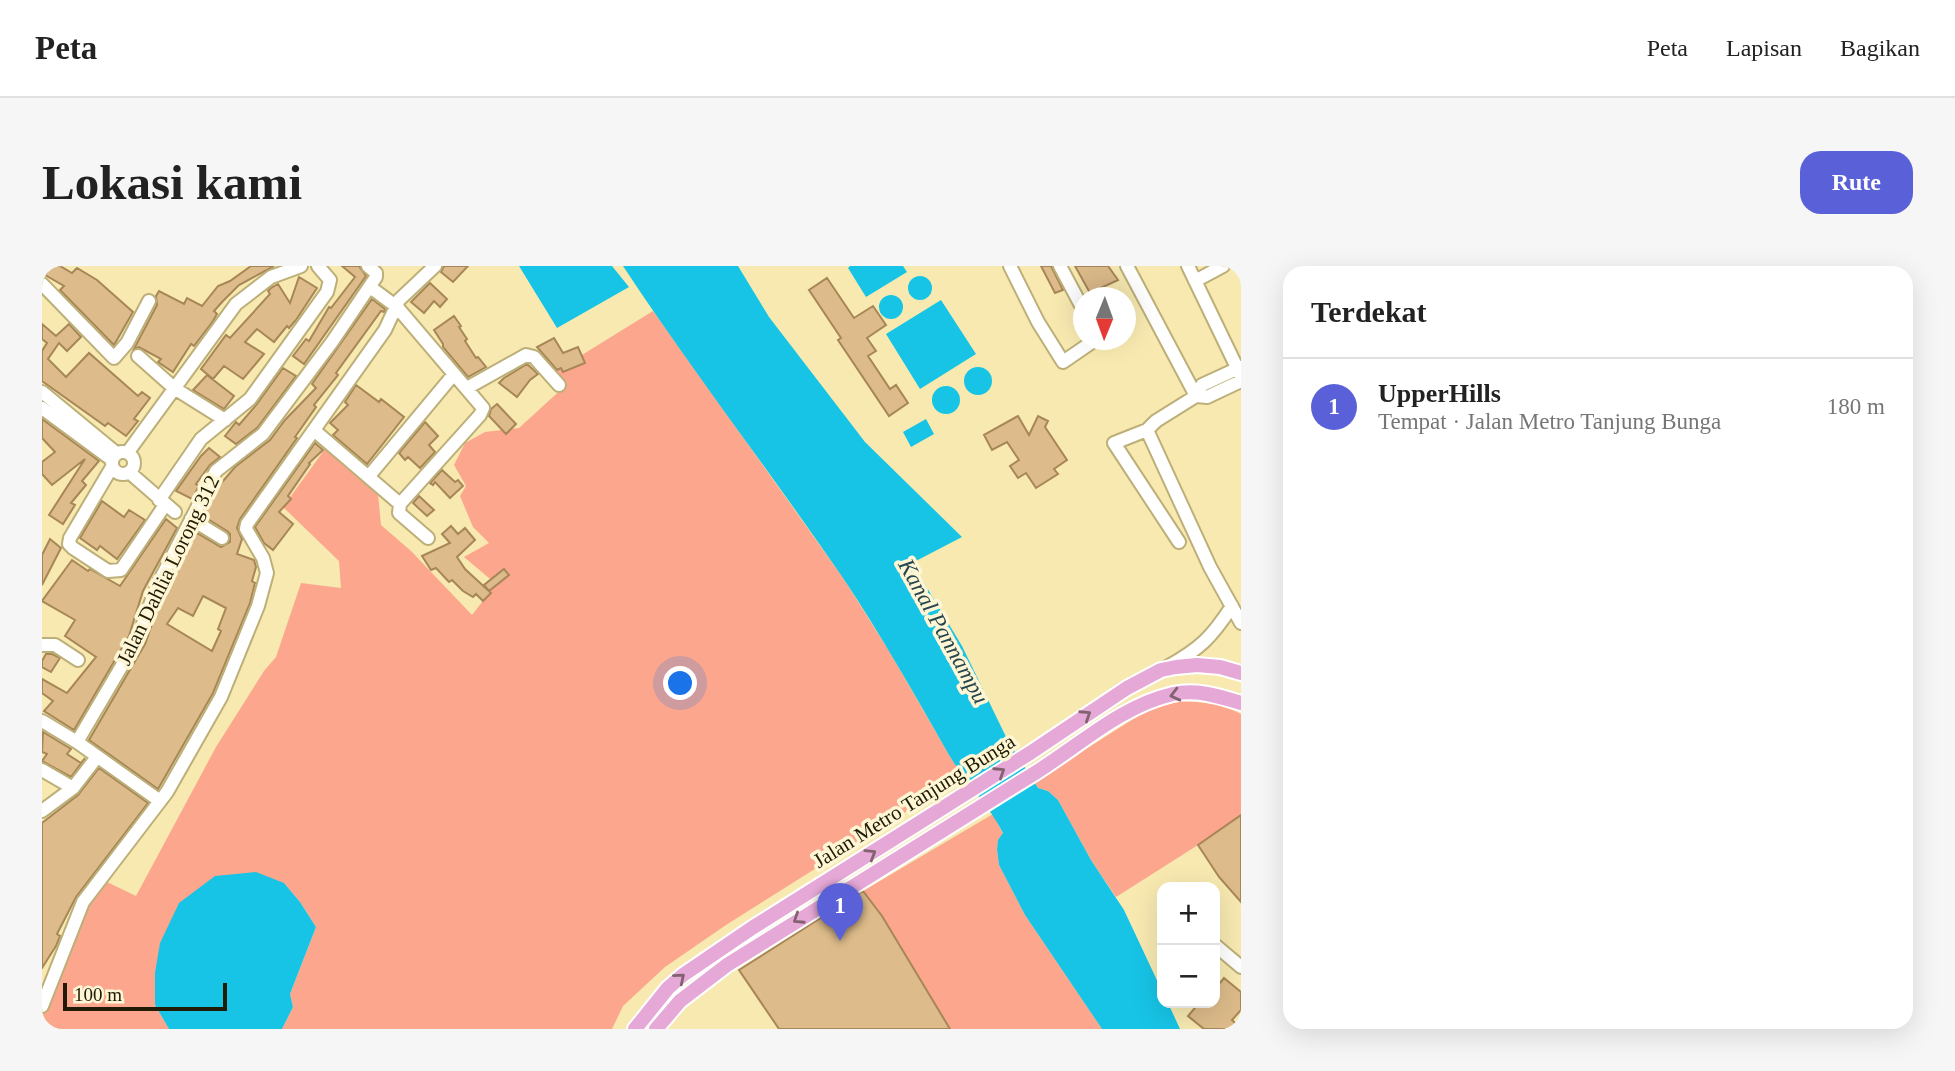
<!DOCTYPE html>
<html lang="id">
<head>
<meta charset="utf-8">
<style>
  body { margin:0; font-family:"Times New Roman",serif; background:#f6f6f6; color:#222 }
  .controls { position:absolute; right:21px; bottom:21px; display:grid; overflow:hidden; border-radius:14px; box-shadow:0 7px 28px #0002 }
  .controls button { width:63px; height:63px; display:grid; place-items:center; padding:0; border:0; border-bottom:2px solid #e0e0e0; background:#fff; color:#222; font:35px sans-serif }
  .compass { position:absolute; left:1031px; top:21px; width:63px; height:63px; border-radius:50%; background:#fff; box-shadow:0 7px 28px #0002; rotate:181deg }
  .scale { position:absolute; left:21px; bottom:18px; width:164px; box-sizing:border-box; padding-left:7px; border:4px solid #201b05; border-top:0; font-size:19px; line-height:24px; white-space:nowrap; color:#201b05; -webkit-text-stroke:5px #fef6d4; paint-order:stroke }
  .you { position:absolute; left:639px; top:418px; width:24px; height:24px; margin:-18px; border:5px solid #fff; border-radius:50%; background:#1a73e8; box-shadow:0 0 0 10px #1a73e833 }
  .badge { display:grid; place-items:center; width:46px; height:46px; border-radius:50%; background:#5a61d8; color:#fff; font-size:23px; font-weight:700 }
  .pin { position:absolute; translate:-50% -58px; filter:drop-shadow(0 2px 4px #0008) }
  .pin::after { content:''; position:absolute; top:37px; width:24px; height:21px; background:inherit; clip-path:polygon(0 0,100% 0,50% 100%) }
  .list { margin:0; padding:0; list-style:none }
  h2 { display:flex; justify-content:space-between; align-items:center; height:91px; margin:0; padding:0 28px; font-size:30px }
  h2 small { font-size:23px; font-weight:400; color:#767676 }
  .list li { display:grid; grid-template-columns:46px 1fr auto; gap:21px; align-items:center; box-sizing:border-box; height:98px; padding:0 28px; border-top:2px solid #e0e0e0 }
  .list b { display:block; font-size:26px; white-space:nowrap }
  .list p { margin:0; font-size:23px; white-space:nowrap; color:#767676 }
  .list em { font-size:23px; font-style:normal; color:#767676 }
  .map { position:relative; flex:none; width:1199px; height:763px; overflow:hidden; border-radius:21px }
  header { display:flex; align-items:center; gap:42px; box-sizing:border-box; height:98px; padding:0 35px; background:#fff; border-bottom:2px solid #e0e0e0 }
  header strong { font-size:33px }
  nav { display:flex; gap:38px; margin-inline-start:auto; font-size:24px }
  .intro { display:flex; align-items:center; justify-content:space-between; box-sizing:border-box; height:168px; padding:0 42px }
  h1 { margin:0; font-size:49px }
  .button { padding:18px 32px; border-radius:21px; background:#5a61d8; color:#fff; font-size:24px; font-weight:700 }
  main { display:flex; gap:42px; padding:0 42px }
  aside { flex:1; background:#fff; border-radius:21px; box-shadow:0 7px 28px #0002 }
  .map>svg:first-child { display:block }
  .green { fill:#fca68e }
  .water { fill:#17c4e6 }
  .building { fill:#ddbb8a; stroke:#a78657; stroke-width:2; fill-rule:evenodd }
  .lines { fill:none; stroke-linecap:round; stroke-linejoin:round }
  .minor-casing { stroke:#bdaf78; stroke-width:16 }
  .major-casing { stroke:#fff; stroke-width:18 }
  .minor { stroke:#fff; stroke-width:12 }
  .major { stroke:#e5a8d7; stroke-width:14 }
  .oneway { stroke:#82626e }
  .labels { text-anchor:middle; stroke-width:7; stroke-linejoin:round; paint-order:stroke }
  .street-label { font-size:21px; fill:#201b05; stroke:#fef6d4 }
  .water-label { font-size:23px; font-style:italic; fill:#27464e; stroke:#fef6d4 }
</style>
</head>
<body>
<header>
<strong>Peta</strong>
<nav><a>Peta</a><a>Lapisan</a><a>Bagikan</a></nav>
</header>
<div class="intro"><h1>Lokasi kami</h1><a class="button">Rute</a></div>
<main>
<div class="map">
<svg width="1199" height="763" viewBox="0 0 1199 763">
  <rect width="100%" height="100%" fill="#f7e9b0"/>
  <path class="green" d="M611 45 801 312 847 385 910 494 922 509 684 659 623 701 581 740 570 763H240L251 741 248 728 274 661 258 636 242 617 113 739 127 763H0V745L47 633 63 615 94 630 174 481 222 405 234 391 259 317 299 322 297 295 241 241 283 183 336 228 339 259 369 285 430 349 454 318 422 291 447 277 431 261 418 230 424 220 412 199 423 177 443 166 477 162 524 119 514 105Z
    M1137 435C1160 436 1178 437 1199 448V549L1156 579 1074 631 1049 594 1016 534 1006 525 996 522 992 516 1107 443Z
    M951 548 961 568 956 574 955 583 957 599 983 649 1060 763H908L840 650 821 625Z"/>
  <path class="water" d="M477 0H570L587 21 515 62Z
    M581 0H696L727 51 823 176 920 271 870 297 920 380 966 475 996 522 1006 525 1016 534 1049 594 1082 644 1120 725V737H1126L1138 763H1060L983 649 957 599 955 583 956 574 961 567C946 538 923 516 907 489 873 429 839 369 801 312 729 207 651 106 581 0Z
    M808 0H861L865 6 824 31 806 2Z
    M866 22a12 12 0 1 1 24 0a12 12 0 1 1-24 0Z
    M837 41a12 12 0 1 1 24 0a12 12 0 1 1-24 0Z
    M899 34 934 88 878 123 844 68Z
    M922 115a14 14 0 1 1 28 0a14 14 0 1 1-28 0Z
    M890 134a14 14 0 1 1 28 0a14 14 0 1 1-28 0Z
    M884 153 892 168 869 181 861 166Z
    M214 606 242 617 258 636 274 661 248 728 251 741 240 763H127L113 739V707L118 677 137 637 173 610Z"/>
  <path class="building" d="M9 0H18L30 7 35 2 55 14 91 46 72 79 18 24 22 20 3 9Z
    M209 0H232L197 19 181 35 172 45 175 48 171 55 152 80 149 78 131 106 116 96 119 93 97 81 92 83 115 39 114 30 117 25 142 38 145 32 160 40 176 20 188 15Z
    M300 0H317L324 10 262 98 251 90 264 73 267 75 287 41 289 42 313 11Z
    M402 0H426L411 16 399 6Z
    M999 0H1009L1021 24 1013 27Z
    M1033 0H1066L1076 14 1048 27Z
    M257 11 275 22 254 54 247 62 245 60 232 76 215 63 203 76 222 88 201 113 182 100 171 113 159 103 184 69 188 72 228 28 226 25 229 22 236 18 248 37Z
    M785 12 812 52 831 40 844 59 825 72 834 85 826 90 848 123 854 119 866 137 847 150 796 74 799 72 767 24Z
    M388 17 405 33 398 41 392 35 382 47 369 36Z
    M330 33 343 43 342 46 339 45 294 107 296 109 272 139 274 141 253 171 255 172 198 253 195 262 200 273 195 288 212 294 214 301 210 315 213 317 208 337 171 427 116 523 47 474 103 378 115 344 121 336 119 334 123 324 153 266 179 281 188 276V268L185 265 161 250 175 222 193 201 228 174 243 154 274 122 270 118ZM161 330 184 342 176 363 179 365 170 385 125 358 136 342 151 350Z
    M412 50 419 60 417 61 425 73 423 75 434 92 436 91 444 101 426 111 401 81V78L392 64Z
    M0 58 14 70 27 58 39 71 25 85 17 77 6 93 24 111 47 87 96 130 100 126 108 132 92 153 96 155 84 170 66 157 63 160 0 115V85L5 77 0 73Z
    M512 72 521 87 536 81 543 97 521 106 519 102 515 104 495 81Z
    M485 98 496 108 488 114 475 131 457 117 462 112Z
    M241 102 254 110 215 162 194 178 183 170 194 156 197 159 215 138Z
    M165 109 192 130 182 143 151 124Z
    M314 119 337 136 339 133 362 151 325 198 291 169 296 164 288 157 306 139 303 136Z
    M455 138 474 158 464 168 447 150 449 143Z
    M976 150 987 169 996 150 1006 155 1003 161 1025 194 1012 203 1016 208 994 222 984 207 976 212 968 200 977 194 965 176 950 184 942 169Z
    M0 153 57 195 40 215 44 219 29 237 33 239 21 258 7 249 43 193 10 219 0 208V196L13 186 0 172Z
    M383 156 396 170 387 179 393 186 378 202 366 191 363 194 357 187Z
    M273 177 281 184 267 197 268 198 246 230 249 233 237 246 251 258 231 284 222 277 213 261Z
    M167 182 178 191 168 199 154 218 157 220 150 233 134 225 159 190Z
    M400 204 413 216 416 214 421 220 408 232 393 216 391 219 388 217Z
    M377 230 392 244 385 250 371 237Z
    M60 235 82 251 87 244 103 254 75 293 58 280 55 284 38 272Z
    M124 253 135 262 101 325 87 370 32 464 2 445 11 435 0 427V413L25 427 54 391 23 370 33 354 0 335 30 294 46 305 48 303 78 320Z
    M409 260 416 268 423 262 433 274 415 291 423 303 449 327 441 335 434 328 431 331 421 325 410 314 407 316 394 302 389 304 380 290 408 277 400 268Z
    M8 273 19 282 0 319V289Z
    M462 303 467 309 447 325 442 319Z
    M4 388H10L18 392 9 406 0 401V395Z
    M1 466 29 483 25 488 39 497 43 492 29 511 0 495 5 488 0 486Z
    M57 502 106 537 34 631 15 668 18 670 14 680 0 702V557L36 529Z
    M1199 549V636L1177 611 1156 579Z
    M821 625 840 650 908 763H737L697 704Z
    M1182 712 1199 726V744L1190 754 1199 763H1162L1146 750 1157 737H1173V723Z"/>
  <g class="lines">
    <defs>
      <path id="minor" d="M968 0 996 56 1021 96 1053 74
        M1018 0 1042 45
        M1085 0 1154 130
        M1146 0 1199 110
        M1153 15 1181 0
        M0 18 72 92 85 77 107 35
        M328 21 355 41 441 142 438 149 358 238
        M96 90 132 122 183 154
        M1199 101 1160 119 1154 130 1114 155 1105 164 1168 301 1199 357
        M425 122 484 89 492 91 517 119
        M0 126 74 187
        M1154 130 1165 131 1199 115
        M0 142 69 193
        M1105 164 1072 177 1137 276
        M273 165 358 238 357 247 386 272
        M70 197a11 11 0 1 1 22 0a11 11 0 1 1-22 0Z
        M86 186 194 38 229 11 259 0
        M70 201 28 272 27 278 31 282 66 305 79 304 123 239
        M87 206 133 246
        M327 210 412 108
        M117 234 159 173 208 133 285 26 288 14 276 0
        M149 253 180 272
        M0 379H13L36 394
        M1125 401C1158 383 1170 371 1190 340
        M0 455 35 476 118 535
        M35 476 95 374 115 320 174 205 221 168 290 76 334 11V7L326 0
        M0 504 31 522
        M0 545 31 522 55 491
        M1173 679 1199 701
        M0 740 41 636 125 526 179 431 216 340 225 307 221 292 204 263 205 258 343 64 357 34 393 0"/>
      <path id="major" d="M593 763 626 722 641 709 710 662 988 487 1085 422 1119 404 1134 401 1155 399 1178 401 1199 407
        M614 763 638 735 685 699C788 635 890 571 993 507 1038 479 1079 440 1131 428 1155 423 1176 430 1199 437"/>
    </defs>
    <use href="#minor" class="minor-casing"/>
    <use href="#major" class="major-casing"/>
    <use href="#minor" class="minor"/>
    <use href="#major" class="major"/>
  </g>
  <defs><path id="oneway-chevron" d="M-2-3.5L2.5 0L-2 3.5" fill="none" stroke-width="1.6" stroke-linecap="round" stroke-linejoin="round" transform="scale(1.75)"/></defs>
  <g class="oneway">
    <use href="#oneway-chevron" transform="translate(1133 429) rotate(166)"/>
    <use href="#oneway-chevron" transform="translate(1044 449) rotate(-33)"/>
    <use href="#oneway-chevron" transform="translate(958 506) rotate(-33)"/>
    <use href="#oneway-chevron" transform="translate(829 588) rotate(-32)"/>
    <use href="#oneway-chevron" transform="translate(756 653) rotate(147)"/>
    <use href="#oneway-chevron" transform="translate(638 712) rotate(-40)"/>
  </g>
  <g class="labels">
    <g class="street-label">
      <text transform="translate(126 304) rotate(-64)" y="7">Jalan Dahlia Lorong 312</text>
      <text transform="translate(872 535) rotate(-32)" y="7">Jalan Metro Tanjung Bunga</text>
    </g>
    <g class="water-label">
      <text transform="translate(902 365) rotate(61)" y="8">Kanal Pannampu</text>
    </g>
  </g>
</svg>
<div class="controls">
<button>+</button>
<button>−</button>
</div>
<svg class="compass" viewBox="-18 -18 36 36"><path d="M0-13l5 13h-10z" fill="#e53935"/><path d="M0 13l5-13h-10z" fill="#767676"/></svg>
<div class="scale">100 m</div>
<div class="you"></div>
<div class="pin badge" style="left:798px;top:675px">1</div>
</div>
<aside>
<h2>Terdekat<small></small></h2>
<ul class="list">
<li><span class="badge">1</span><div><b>UpperHills</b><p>Tempat · Jalan Metro Tanjung Bunga</p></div><em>180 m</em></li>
</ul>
</aside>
</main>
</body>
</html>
